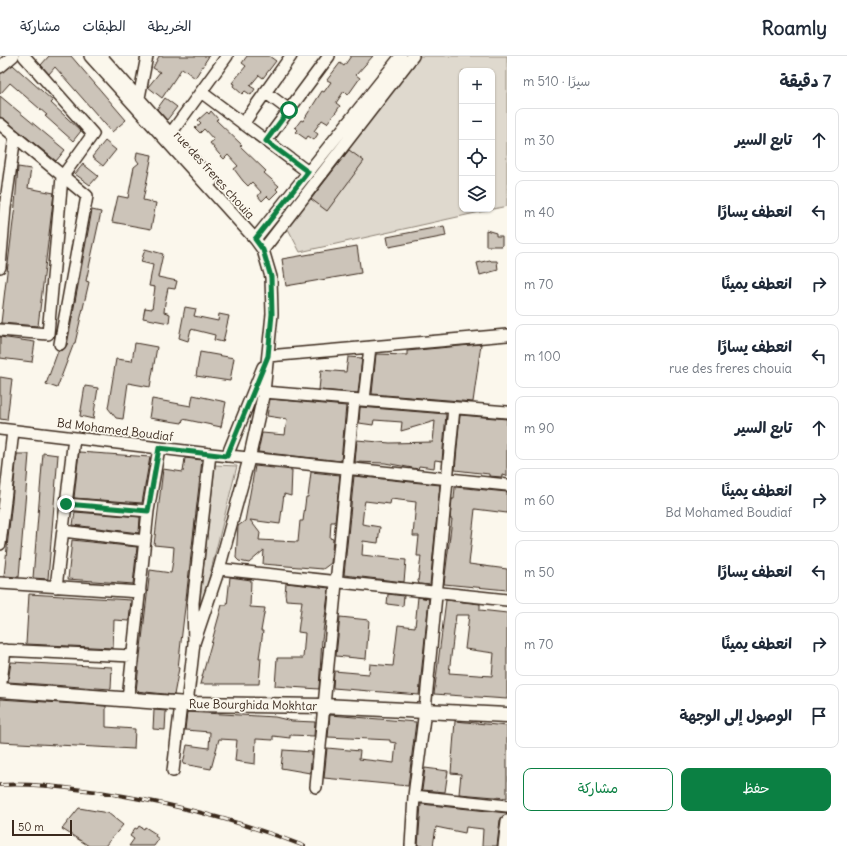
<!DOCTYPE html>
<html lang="ar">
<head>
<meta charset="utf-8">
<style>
  body { margin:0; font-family:Delius,"Playpen Sans Arabic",sans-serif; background:#f6f6f7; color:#1f2937; direction:rtl }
  .controls { position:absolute; right:12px; top:12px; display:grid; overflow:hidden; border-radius:8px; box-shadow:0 1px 3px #0004 }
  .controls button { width:36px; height:36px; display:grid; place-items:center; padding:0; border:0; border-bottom:1px solid #e0e1e3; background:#fff; color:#1f2937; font:20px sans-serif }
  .scale { position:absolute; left:12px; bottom:10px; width:60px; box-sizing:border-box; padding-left:4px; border:2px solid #3b2a1e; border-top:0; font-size:11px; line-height:14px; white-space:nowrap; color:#3b2a1e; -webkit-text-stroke:3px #fbf7ec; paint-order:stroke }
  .stop { position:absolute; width:12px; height:12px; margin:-9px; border:3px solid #0b8043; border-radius:50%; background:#fff }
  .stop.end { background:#0b8043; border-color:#fff; box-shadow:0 1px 4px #0008 }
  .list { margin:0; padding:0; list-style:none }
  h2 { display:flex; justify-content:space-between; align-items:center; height:52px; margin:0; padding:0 16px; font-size:17px }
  h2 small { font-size:13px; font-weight:400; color:#747a83 }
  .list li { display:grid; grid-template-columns:26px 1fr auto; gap:12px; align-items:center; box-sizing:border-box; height:64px; margin:0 8px 8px; padding:0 8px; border:1px solid #e0e1e3; border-radius:8px }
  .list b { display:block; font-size:15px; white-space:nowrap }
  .list p { margin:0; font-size:13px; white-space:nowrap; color:#747a83 }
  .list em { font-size:13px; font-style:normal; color:#747a83 }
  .actions { display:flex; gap:8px; padding:12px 16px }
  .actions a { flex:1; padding:9px 0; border:1px solid #0b8043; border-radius:8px; text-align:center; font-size:14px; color:#0b8043 }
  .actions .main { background:#0b8043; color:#fff }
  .icon { flex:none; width:22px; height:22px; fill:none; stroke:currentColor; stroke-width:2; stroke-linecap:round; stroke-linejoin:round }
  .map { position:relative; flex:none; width:507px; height:790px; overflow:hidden; direction:ltr }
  header { display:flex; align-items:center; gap:24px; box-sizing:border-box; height:56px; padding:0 20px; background:#fff; border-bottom:1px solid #e0e1e3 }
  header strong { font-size:19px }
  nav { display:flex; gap:22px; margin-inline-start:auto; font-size:14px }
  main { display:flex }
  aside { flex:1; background:#fff }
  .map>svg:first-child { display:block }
  .green { fill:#dfd9ce; stroke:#8d8276; fill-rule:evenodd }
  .building { fill:#ccc4b9; stroke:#3b2a1e; fill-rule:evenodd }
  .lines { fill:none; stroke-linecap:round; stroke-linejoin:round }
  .minor-casing { stroke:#3b2a1e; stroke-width:14 }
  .major-casing { stroke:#3b2a1e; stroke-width:17 }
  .minor { stroke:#fbf7ec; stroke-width:11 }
  .major { stroke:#fbf7ec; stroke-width:14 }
  .rail-casing { stroke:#3b2a1e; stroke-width:4 }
  .rail { stroke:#fbf7ec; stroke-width:2.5; stroke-dasharray:8; stroke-linecap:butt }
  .route { stroke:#0b8043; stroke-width:5 }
  .labels { text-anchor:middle; stroke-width:3.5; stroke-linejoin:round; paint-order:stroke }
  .street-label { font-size:12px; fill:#3b2a1e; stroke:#fbf7ec }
</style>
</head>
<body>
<header>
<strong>Roamly</strong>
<nav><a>الخريطة</a><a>الطبقات</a><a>مشاركة</a></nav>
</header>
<main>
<aside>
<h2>7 دقيقة<small>سيرًا · 510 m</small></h2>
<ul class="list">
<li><svg class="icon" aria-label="ahead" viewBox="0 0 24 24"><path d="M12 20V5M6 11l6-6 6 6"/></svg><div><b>تابع السير</b></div><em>30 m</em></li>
<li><svg class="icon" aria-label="left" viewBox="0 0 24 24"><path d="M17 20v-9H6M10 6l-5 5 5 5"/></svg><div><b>انعطف يسارًا</b></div><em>40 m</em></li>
<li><svg class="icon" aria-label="right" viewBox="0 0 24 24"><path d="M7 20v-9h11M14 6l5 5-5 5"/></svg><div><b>انعطف يمينًا</b></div><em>70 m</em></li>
<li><svg class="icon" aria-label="left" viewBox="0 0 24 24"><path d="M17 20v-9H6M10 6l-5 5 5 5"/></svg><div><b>انعطف يسارًا</b><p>rue des freres chouia</p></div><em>100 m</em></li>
<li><svg class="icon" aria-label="ahead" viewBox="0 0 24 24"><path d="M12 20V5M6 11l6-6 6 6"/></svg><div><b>تابع السير</b></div><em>90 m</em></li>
<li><svg class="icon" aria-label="right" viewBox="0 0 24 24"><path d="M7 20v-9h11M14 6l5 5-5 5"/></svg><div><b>انعطف يمينًا</b><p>Bd Mohamed Boudiaf</p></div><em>60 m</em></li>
<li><svg class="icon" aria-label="left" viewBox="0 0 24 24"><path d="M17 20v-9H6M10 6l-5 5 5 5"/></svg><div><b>انعطف يسارًا</b></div><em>50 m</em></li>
<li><svg class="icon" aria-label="right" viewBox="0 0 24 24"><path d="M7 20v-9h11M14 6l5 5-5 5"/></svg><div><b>انعطف يمينًا</b></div><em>70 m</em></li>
<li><svg class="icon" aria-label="arrive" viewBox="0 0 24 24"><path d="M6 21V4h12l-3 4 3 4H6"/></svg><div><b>الوصول إلى الوجهة</b></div></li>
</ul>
<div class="actions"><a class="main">حفظ</a><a>مشاركة</a></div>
</aside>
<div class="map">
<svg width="507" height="790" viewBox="0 0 507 790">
  <rect width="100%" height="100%" fill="#fbf7ec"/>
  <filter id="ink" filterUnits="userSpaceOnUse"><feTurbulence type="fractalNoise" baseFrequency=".025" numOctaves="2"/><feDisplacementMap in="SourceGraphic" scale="8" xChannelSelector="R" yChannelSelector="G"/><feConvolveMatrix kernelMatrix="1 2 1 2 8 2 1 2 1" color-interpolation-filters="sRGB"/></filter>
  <g filter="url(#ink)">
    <path class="green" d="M420 0H507V150L300 196 286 169 354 81ZM462 15H492V153H462Z
      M215 409 237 410 197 570Z"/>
    <path class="building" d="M49 0H71L126 64 112 76 55 11 49 18 41 9Z
      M159 0H209L195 22 182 12 162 42 148 31 160 16 153 12Z
      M247 0H269L276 5 263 22 259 19 250 30 255 33 251 39 245 35 242 38 233 30 234 28 232 27 246 10 242 7Z
      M351 0H373L356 19 360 22 348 39 344 35 336 47 340 50 336 56 327 67 322 64 314 75 318 78 314 84 308 80 306 83 296 76 298 74 295 72 301 64 303 65 322 35 324 36 331 26 327 24 340 7 344 10Z
      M13 9 53 45 51 47 81 75 73 85 45 60 47 59 10 27 0 38V18Z
      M0 40 65 94 56 105 4 63 0 61Z
      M165 42 177 51 167 64 157 53Z
      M211 55 218 63 216 64 242 89 240 90 266 115 264 117 279 130 276 133 278 135 270 143 267 140 262 145 258 140 261 136 252 126 248 130 243 125 234 113 238 110 228 99 224 103 219 98 210 87 214 84 204 73 200 77 195 72 201 67 198 64 207 56 209 58Z
      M105 85 116 94 103 110 92 101Z
      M349 94 364 105 327 155 311 143Z
      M137 96 152 99 143 144 156 147 151 173 112 166 118 140 128 142 134 111 139 107 136 103Z
      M83 108 98 120 90 129 75 118Z
      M18 111 31 113 28 132 54 137 38 270 1 267 15 149Z
      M92 154 101 156 86 225 89 226 75 287H74L57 332 46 328 58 295 63 294 67 289Z
      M444 170 446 180 389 191 387 181Z
      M486 174 496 177V180H502V190H486Z
      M357 190 361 217 286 230 282 203Z
      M145 193 163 198 158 221 177 225 175 233 168 232 165 247 164 256 170 258 169 267 143 262 145 252 152 253 155 231 149 230 153 209 141 206Z
      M490 204 491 205H497L498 214 480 219 477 207Z
      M185 251 196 253 194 260 218 265 219 258 229 260 223 286 214 284 215 279 191 273 188 285 179 282Z
      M0 281 35 286 32 306 0 302Z
      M135 287 157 291 150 331 128 327 123 363 116 362 108 352 116 303 132 305Z
      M481 288 473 346 372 338 376 298 407 299V295Z
      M200 296 234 302 230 325 196 320Z
      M348 301 362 302 358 337 319 334 321 314 346 316Z
      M0 321 12 323 7 364 0 363Z
      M85 330 98 332 93 363 80 360Z
      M193 339 226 346 221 371 183 363 182 367 149 362 152 343 191 350Z
      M270 343 346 350 341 405 258 396 262 377 285 379 287 363 267 360Z
      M360 351 446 358 442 405 435 404 434 412 419 410 418 413 385 407 355 406 357 384 390 387 433 386 435 365 401 375 402 366 374 364 373 369 359 367Z
      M460 359 507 363V420L502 419V421L489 420V418L455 414Z
      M79 396 150 401 142 447 74 442Z
      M43 397 58 399 48 523 33 522Z
      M17 398H29L19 521 4 520Z
      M185 402 202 404 178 612H179L174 639 136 635 150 514 171 517 173 504 174 491 154 489 163 413 183 416Z
      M255 410 292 414 291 440 284 438 280 468 250 464 260 477 259 484 298 486 300 465H303L306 441H308L311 416 340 419 335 466H331L330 482 333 483 331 507 323 513 263 508 264 494 249 507 239 505 236 502 238 470 245 465Z
      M354 420 440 429 430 529 419 528 418 525 421 500H417L419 480H413L416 446 391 443 390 448 365 445 364 450 362 468 380 471 378 487 363 485 362 499 406 504 404 526 344 519Z
      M455 431 507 436V457L475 453 469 508 507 513V534L444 528 452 463H450L452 443H454Z
      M75 456 140 461 139 477 73 469Z
      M72 484 137 491 133 528 68 523Z
      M230 521 251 524 250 551 265 552 261 575H263L259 602H261L259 628H200L222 549H227Z
      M286 527 329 532 322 583 319 633 275 630 277 602H303L305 577 298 576 302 545 286 544 285 538Z
      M29 538 131 544 129 565 114 564 113 592 26 588Z
      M388 538 404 540 403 550 387 548Z
      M418 541 429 543 419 639 333 632 334 615 369 618 370 608 393 610 398 569 415 571Z
      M446 544 480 548V554L507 557V643L434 638ZM456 559H469L465 593 494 597 492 620 449 617Z
      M340 561 369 564 366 603 336 600Z
      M11 606 112 611 111 633 8 626Z
      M0 643 106 650V671L135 673 134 693 0 686Z
      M154 654 166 655 165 674 153 673Z
      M187 656 275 661 292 665 315 666 314 680 290 679V682L273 680V684L256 683 255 708 235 705 237 684 219 683 211 713 183 708 187 689 209 692 210 676 185 674Z
      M330 659 416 666 408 730 324 722 327 692 360 695 359 703 394 707 396 687 390 686V684L328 681Z
      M455 665 507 670V742L459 738 461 718 451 717Z
      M283 694 312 696 310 717 281 712Z
      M425 712 448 715 445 736 422 734Z
      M421 748 507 757 500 764 497 790H482L483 773 466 771 465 777 436 771 433 790H418Z
      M79 752 108 757 123 769 105 790H89L62 773Z
      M139 770 144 773 145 771 156 778 155 780 159 783 154 790H129L134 783 130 780 135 772 137 773Z"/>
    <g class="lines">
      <defs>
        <path id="minor" d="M90 0 255 183 263 194 271 221 272 258 264 336 249 403 219 513 194 587
          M101 0 212 125
          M0 11 13 0
          M201 36 308 116
          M265 36 289 54
          M138 47 147 0
          M0 68 87 140 60 288
          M243 68 291 0
          M166 84 227 0
          M266 85 329 0
          M255 183 401 0
          M263 194 413 0
          M0 211 5 152 15 80
          M0 274 48 278 62 121 93 78 24 0
          M268 300 507 279
          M264 336 507 356
          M364 344 370 291
          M0 373 210 398 507 429
          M227 400 263 311
          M66 448 148 455
          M63 475 145 485
          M0 488 13 375
          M219 513 507 544
          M0 527 140 536
          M56 531 74 382
          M0 594 132 600
          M0 634 5 594
          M128 643 148 455 159 392
          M187 648 194 587 193 547 210 398
          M173 715 181 648
          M316 731 354 344
          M414 740 507 750
          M411 790 414 740 425 654 454 352
          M504 790 507 765"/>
        <path id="major" d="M0 634 187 648 323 650 507 659"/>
      </defs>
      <use href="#minor" class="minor-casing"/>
      <use href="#major" class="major-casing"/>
      <use href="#minor" class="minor"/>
      <use href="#major" class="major"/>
      <defs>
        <path id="rail" d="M0 729C33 727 67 732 100 736 170 747 238 764 304 790"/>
      </defs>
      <use href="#rail" class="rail-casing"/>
      <use href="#rail" class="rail"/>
    </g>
  </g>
  <g class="lines" filter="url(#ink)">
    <path class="route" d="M66 448 148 455 159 392 227 400 268 300 272 258 271 221 263 194 255 183 308 116 266 85 289 54"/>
  </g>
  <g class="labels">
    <g class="street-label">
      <text transform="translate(214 119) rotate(48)" y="4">rue des freres chouia</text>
      <text transform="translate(115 374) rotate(7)" y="4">Bd Mohamed Boudiaf</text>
      <text transform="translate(253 649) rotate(1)" y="4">Rue Bourghida Mokhtar</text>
    </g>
  </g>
</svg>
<div class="controls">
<button>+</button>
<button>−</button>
<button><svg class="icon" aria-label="locate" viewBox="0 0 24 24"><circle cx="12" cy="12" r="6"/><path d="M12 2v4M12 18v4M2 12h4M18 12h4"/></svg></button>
<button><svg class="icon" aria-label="layers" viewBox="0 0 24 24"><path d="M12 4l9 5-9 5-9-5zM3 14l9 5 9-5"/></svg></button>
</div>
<div class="scale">50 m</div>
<div class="stop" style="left:289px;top:54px"></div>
<div class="stop end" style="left:66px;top:448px"></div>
</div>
</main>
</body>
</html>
